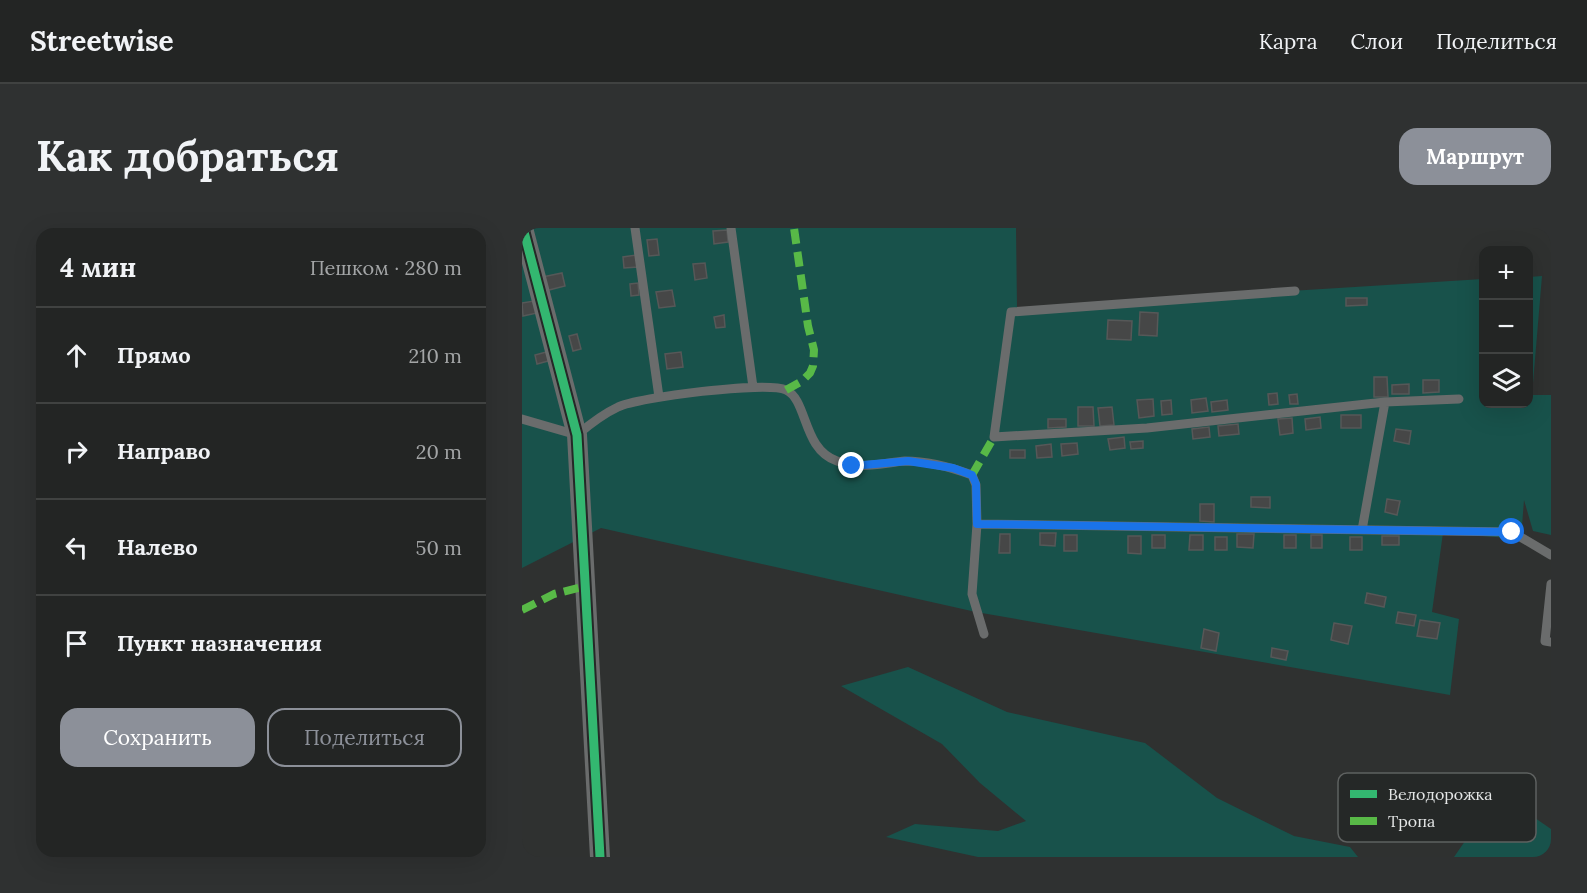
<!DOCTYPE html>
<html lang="ru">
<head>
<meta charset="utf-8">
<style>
  body { margin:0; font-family:Lora,serif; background:#2f3131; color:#f1f3f6 }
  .controls { position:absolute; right:18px; top:18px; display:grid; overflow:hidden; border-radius:12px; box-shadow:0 6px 24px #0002 }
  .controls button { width:54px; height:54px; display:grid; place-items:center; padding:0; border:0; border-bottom:2px solid #404241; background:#232524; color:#f1f3f6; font:30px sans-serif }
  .stop { position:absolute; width:18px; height:18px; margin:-14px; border:4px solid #1a73e8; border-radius:50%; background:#fff }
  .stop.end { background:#1a73e8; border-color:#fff; box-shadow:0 2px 6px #0008 }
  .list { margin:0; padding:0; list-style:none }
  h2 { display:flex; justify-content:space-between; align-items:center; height:78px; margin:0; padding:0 24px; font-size:26px }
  h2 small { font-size:20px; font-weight:400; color:#a3a5a6 }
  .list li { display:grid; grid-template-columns:39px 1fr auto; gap:18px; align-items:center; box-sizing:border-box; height:96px; padding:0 24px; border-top:2px solid #404241 }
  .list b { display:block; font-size:22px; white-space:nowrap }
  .list em { font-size:20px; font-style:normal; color:#a3a5a6 }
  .actions { display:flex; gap:12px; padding:18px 24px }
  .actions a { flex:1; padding:14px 0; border:2px solid #8c9099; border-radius:18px; text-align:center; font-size:21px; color:#8c9099 }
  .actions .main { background:#8c9099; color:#fff }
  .icon { flex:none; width:33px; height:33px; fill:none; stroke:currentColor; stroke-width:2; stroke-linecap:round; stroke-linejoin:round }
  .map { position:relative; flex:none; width:1029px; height:629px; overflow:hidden; border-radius:18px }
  header { display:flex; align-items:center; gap:36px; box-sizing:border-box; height:84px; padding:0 30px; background:#232524; border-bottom:2px solid #404241 }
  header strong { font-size:28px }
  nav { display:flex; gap:33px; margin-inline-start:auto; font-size:21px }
  .intro { display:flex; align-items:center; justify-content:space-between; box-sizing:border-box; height:144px; padding:0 36px }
  h1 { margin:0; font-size:42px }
  .button { padding:15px 27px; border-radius:18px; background:#8c9099; color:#fff; font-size:21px; font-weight:700 }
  main { display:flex; gap:36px; padding:0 36px }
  aside { flex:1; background:#232524; border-radius:18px; box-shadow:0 6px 24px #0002 }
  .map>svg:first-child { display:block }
  .green { fill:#18524b }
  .building { fill:#464747; stroke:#565858; stroke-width:1.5 }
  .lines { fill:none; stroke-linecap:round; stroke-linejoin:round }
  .service { stroke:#6a6c6c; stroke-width:9 }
  .minor { stroke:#6a6c6c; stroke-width:20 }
  .quiet { stroke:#58b947; stroke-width:8; stroke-dasharray:15 8; stroke-linecap:butt }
  .cycleway-casing { stroke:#252827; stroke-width:13 }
  .cycleway { stroke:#33b770; stroke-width:9 }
  .route { stroke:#1a73e8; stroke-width:8 }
  .key { fill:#252827; stroke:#5e6160; stroke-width:1.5 }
  .key-label { font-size:16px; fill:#e4e6e6 }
</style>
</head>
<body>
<header>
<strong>Streetwise</strong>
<nav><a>Карта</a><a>Слои</a><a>Поделиться</a></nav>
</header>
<div class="intro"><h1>Как добраться</h1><a class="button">Маршрут</a></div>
<main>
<aside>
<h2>4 мин<small>Пешком · 280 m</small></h2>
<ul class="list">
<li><svg class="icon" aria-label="ahead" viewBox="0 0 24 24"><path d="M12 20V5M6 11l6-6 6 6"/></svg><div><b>Прямо</b></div><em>210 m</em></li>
<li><svg class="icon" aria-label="right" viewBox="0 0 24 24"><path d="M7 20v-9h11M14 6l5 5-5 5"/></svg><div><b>Направо</b></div><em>20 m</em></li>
<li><svg class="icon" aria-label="left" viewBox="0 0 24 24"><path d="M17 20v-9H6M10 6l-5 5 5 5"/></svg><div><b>Налево</b></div><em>50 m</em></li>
<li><svg class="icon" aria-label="arrive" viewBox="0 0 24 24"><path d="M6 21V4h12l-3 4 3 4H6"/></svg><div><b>Пункт назначения</b></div></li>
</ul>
<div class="actions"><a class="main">Сохранить</a><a>Поделиться</a></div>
</aside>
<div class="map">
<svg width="1029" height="629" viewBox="0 0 1029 629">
  <rect width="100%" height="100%" fill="#2f3130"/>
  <path class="green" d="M0 0H494L495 80 961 51 962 176H1006L1007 49 1020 48 1010 167H1029V307L1011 303 1002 272 999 311 921 305 910 384 937 391 928 467 454 384 79 300 0 340Z
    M386 439 485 484 623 515 695 570 772 608 828 619 836 629H456L364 609 393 596 476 603 504 593 458 555 420 516 319 458Z
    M1013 590 1029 601V629H932L950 603Z"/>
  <path class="building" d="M205 2 206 14 192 16 191 3Z
    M135 11 137 27 127 28 125 12Z
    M114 27 116 39 102 40 101 29Z
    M183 35 185 50 173 52 171 36Z
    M40 45 43 58 23 63 20 49Z
    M116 55 117 67 109 68 108 56Z
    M150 62 153 78 137 80 134 64Z
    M824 70H845V77L824 78Z
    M12 73 15 85 1 88 0 75Z
    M618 84 636 85 635 108 617 107Z
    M202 87 203 99 194 100 192 89Z
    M586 92 610 93 609 112 585 111Z
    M55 106 59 121 51 123 47 108Z
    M28 123 30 132 15 136 13 127Z
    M159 124 161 139 145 141 143 126Z
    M852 149H865L866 169H852Z
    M901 152H917V164L901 165Z
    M887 156V166H870V157Z
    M755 165 756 176 747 177 746 166Z
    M775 166 776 176H768L767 167Z
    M684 170 686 183 670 185 669 172Z
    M631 171 632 188 617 190 615 172Z
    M649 172 650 186 640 187 639 173Z
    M705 172 706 182 690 184 689 174Z
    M556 179H571L572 198H556Z
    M590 179 592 197 578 198 576 180Z
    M819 187H839V200H819Z
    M798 189 799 200 784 202 783 191Z
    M770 190 771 205 758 207 756 191Z
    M526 191H544V199L526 200Z
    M716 196 717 206 697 208 696 198Z
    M687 199 688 209 671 211 670 201Z
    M874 201 889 203 887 216 872 213Z
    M602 209 603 220 588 222 586 211Z
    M621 213V220L609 221 608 214Z
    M555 215 556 226 540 228 539 216Z
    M529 216 530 229 515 230 514 218Z
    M488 222H503V230H488Z
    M729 269H748V280L729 279Z
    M865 271 878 273 875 287 863 284Z
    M678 276H692V294L678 293Z
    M518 305H534L533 318 518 317Z
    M478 306H488V325H477Z
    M715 306H732L731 320 715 319Z
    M542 307H555V323H542Z
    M630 307H643V320H630Z
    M668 307H681V322H667Z
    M762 307H774V320H762Z
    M789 307H800V320H789Z
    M606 308H619V326L606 325Z
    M860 308H877V317H860Z
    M693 309H705V322H693Z
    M828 309H840V322H828Z
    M845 365 864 369 862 379 843 375Z
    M876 384 894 387 892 398 874 395Z
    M898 392 918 395 915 411 895 408Z
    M812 395 830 398 826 416 809 412Z
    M682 401 697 405 694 423 679 420Z
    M750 420 766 423 764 432 749 429Z"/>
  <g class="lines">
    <path class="service" d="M113 0 137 169
      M209 0 231 159
      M773 63 489 84 472 209 625 200 863 174 840 302
      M863 174 937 171
      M0 191 55 207C68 196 81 186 96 179 116 169 245 153 264 162 286 172 280 221 315 233 320 234 324 236 328 237 341 240 369 234 383 233 404 233 431 240 450 247L454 257 455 296 990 304 1029 327
      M455 296 450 366 462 406
      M1029 356 1023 413 1029 414"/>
    <path class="minor" d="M1 0 55 207 78 629"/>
    <path class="quiet" d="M264 162 280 153 288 145 291 138 292 122 286 98 272 0
      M450 247 472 209
      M0 382 32 366 64 358"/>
    <defs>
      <path id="cycleway" d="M1 0 55 207 78 629"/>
    </defs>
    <use href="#cycleway" class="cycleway-casing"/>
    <use href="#cycleway" class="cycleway"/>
  </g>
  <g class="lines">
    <path class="route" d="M330 238 386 233 431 240 450 247 454 256 455 296 990 304"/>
  </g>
  <rect x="816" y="545" width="198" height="69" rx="9" class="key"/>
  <rect x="828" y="562" width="27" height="8" fill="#33b770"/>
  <rect x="828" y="589" width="27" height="8" fill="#58b947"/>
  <g class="key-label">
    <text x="866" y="572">Велодорожка</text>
    <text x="866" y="599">Тропа</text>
  </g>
</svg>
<div class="controls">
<button>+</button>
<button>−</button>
<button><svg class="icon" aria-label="layers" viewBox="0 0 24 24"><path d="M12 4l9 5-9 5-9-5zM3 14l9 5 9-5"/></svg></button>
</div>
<div class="stop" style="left:990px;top:304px"></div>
<div class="stop end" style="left:330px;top:238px"></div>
</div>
</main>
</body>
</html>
